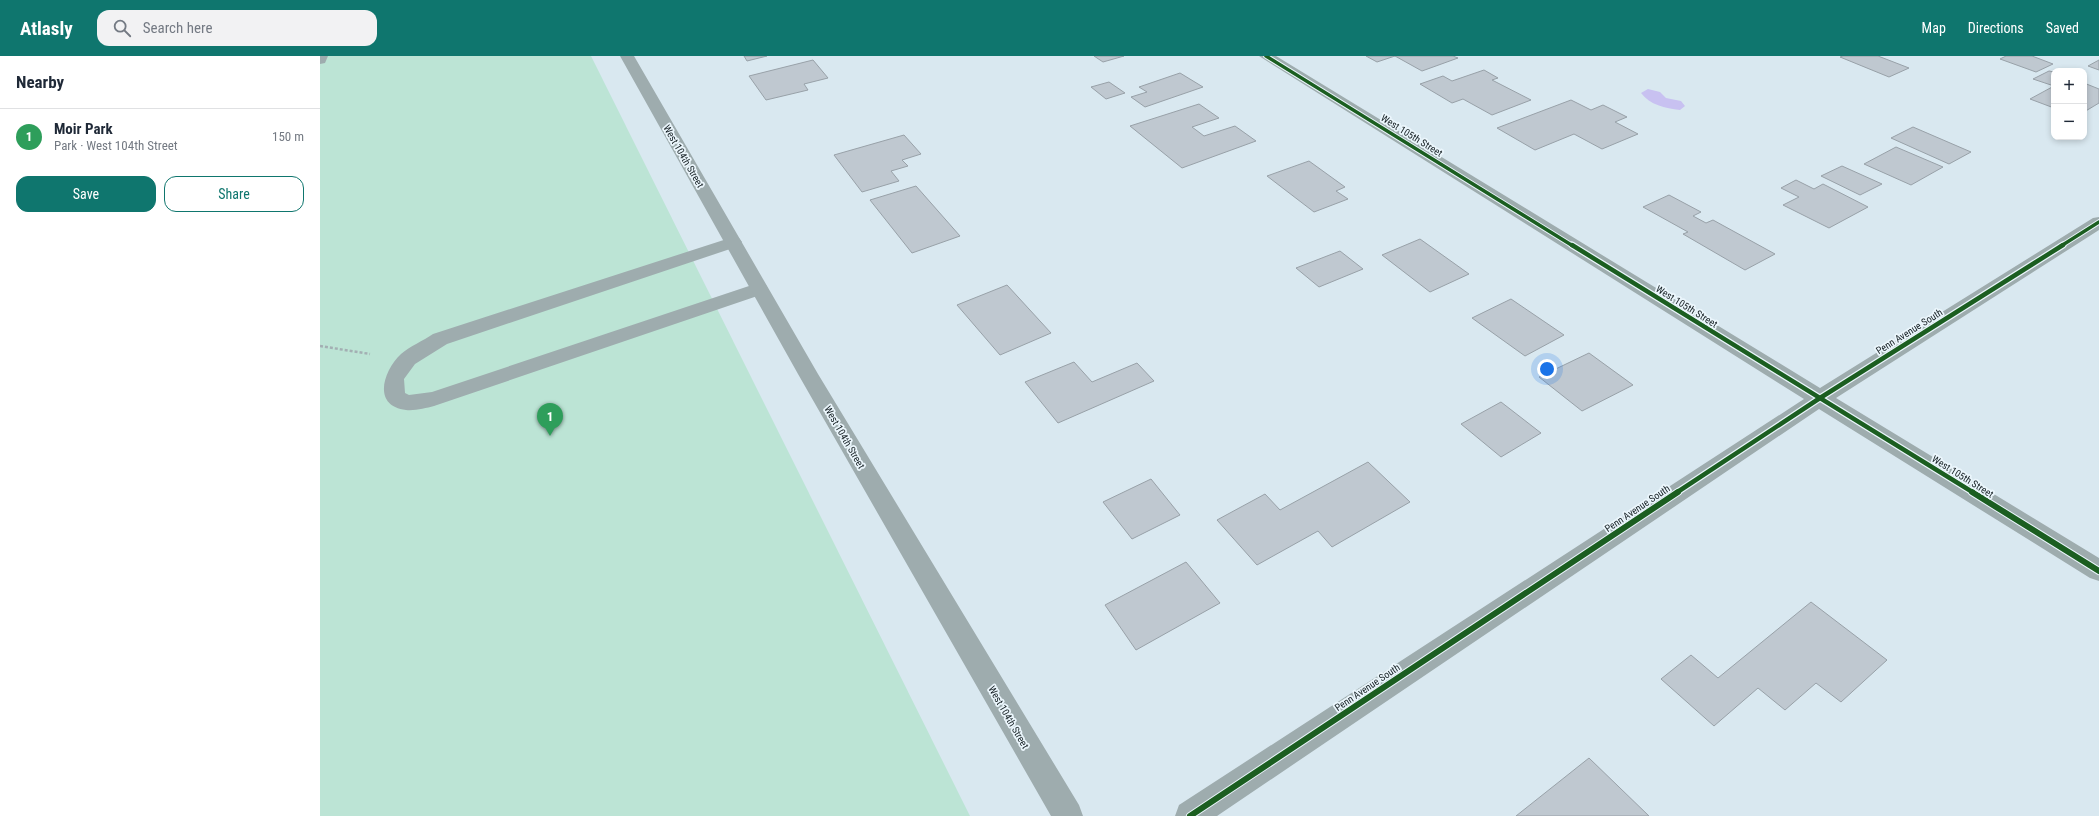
<!DOCTYPE html>
<meta charset="utf-8">
<style>
:root{--surface:#fff;--page:#f2f2f3;--text:#1f2937;--muted:#747a83;--line:#e0e1e3;--accent:#0f766e}
body{margin:0;font-family:"Roboto Condensed",sans-serif;background:var(--page);color:var(--text)}
.controls{position:absolute;right:12px;top:12px;display:grid;overflow:hidden;border-radius:8px;box-shadow:0 2px 6px #0003}
.controls button{width:36px;height:36px;display:grid;place-items:center;padding:0;border:0;border-bottom:1px solid var(--line);background:var(--surface);color:var(--text);font:20px sans-serif}
.you{position:absolute;left:1227px;top:313px;width:14px;height:14px;margin:-10px;border:3px solid #fff;border-radius:50%;background:#1a73e8;box-shadow:0 0 0 6px #1a73e833}
.badge{display:grid;place-items:center;width:26px;height:26px;border-radius:50%;background:var(--accent);color:#fff;font-size:13px;font-weight:700}
.pin{position:absolute;translate:-50% -33px;filter:drop-shadow(0 1px 2px #0008)}
.pin::after{content:'';position:absolute;top:21px;width:14px;height:12px;background:inherit;clip-path:polygon(0 0,100% 0,50% 100%)}
.list{margin:0;padding:0;list-style:none}
h2{display:flex;justify-content:space-between;align-items:center;height:52px;margin:0;padding:0 16px;font-size:17px}
h2 small{font-size:13px;font-weight:400;color:var(--muted)}
.list li{display:grid;grid-template-columns:26px 1fr auto;gap:12px;align-items:center;box-sizing:border-box;height:56px;padding:0 16px;border-top:1px solid var(--line)}
.list b{display:block;font-size:15px;white-space:nowrap}
.list p{margin:0;font-size:13px;white-space:nowrap;color:var(--muted)}
.list em{font-size:13px;font-style:normal;color:var(--muted)}
.actions{display:flex;gap:8px;padding:12px 16px}
.actions a{flex:1;padding:9px 0;border:1px solid var(--accent);border-radius:12px;text-align:center;font-size:14px;color:var(--accent)}
.actions .main{background:var(--accent);color:#fff}
.icon{flex:none;width:22px;height:22px;fill:none;stroke:currentColor;stroke-width:2;stroke-linecap:round;stroke-linejoin:round}
.map{position:relative;flex:none;width:1779px;height:760px;overflow:hidden}
header{display:flex;align-items:center;gap:24px;box-sizing:border-box;height:56px;padding:0 20px;background:var(--accent);color:#fff}
header strong{font-size:19px}
nav{display:flex;gap:22px;margin-inline-start:auto;font-size:14px}
.search{width:280px;height:36px;background:var(--page);display:flex;align-items:center;gap:10px;box-sizing:border-box;padding:0 14px;border-radius:12px;color:var(--muted);font-size:15px}
main{display:flex}
aside{flex:1;background:var(--surface)}
.map>svg:first-child{display:block}
.green{fill:#bce4d5}
.water{fill:#c8c1f1}
.building{fill:#bfc8d0;stroke:#98a1a8}
.lines{fill:none;stroke-linecap:round;stroke-linejoin:round}
.path{stroke:#a3afb3;stroke-width:2.5;stroke-dasharray:3 2;stroke-linecap:butt}
.lane{fill:#9eacae;fill-rule:evenodd}
.street{fill:#9eacae;fill-rule:evenodd}
.cycleway-far2-casing{stroke:#ebf6fc;stroke-width:5.5}
.cycleway-far1-casing{stroke:#ebf6fc;stroke-width:7}
.cycleway-casing{stroke:#ebf6fc;stroke-width:8}
.cycleway-far2{stroke:#1b5e20;stroke-width:3.5}
.cycleway-far1{stroke:#1b5e20;stroke-width:4.5}
.cycleway{stroke:#1b5e20;stroke-width:6}
.labels{text-anchor:middle;stroke-width:3.5;stroke-linejoin:round;paint-order:stroke}
.street-label{font-size:10px;fill:#141e22;stroke:#ebf6fc}
</style>
<header>
<strong>Atlasly</strong>
<div class="search"><svg class="icon" aria-label="search" viewBox="0 0 24 24"><circle cx="10" cy="10" r="6"/><path d="M15 15l6 6"/></svg>Search here</div>
<nav><a>Map</a><a>Directions</a><a>Saved</a></nav>
</header>
<main>
<aside>
<h2>Nearby<small></small></h2>
<ul class="list">
<li><span class="badge" style="background:#2e9e5b">1</span><div><b>Moir Park</b><p>Park · West 104th Street</p></div><em>150 m</em></li>
</ul>
<div class="actions"><a class="main">Save</a><a>Share</a></div>
</aside>
<div class="map">
<svg width="1779" height="760" viewBox="0 0 1779 760">
<rect width="100%" height="100%" fill="#d9e8f0"/>
<polygon class="green" points="0,0 271,0 650,760 0,760"/>
<path class="water" d="M1328,33l12,3 6,6 15,3 4,5 -5,4c-15,-2 -30,-5 -39,-17z"/>
<g class="building">
<polygon points="424,0 447,0 427,5"/>
<polygon points="774,0 804,0 783,6"/>
<polygon points="1046,0 1133,0 1138,2 1102,15 1075,0 1057,6"/>
<polygon points="1523,0 1558,0 1589,12 1569,21 1520,1"/>
<polygon points="1686,0 1712,0 1733,8 1716,16 1680,3"/>
<polygon points="493,4 508,22 484,28 488,34 446,44 429,20"/>
<polygon points="1779,4 1779,14 1768,10"/>
<polygon points="1164,14 1178,22 1172,24 1211,44 1172,59 1143,43 1132,47 1100,28 1123,20 1132,25"/>
<polygon points="1729,15 1734,16 1734,52 1710,43 1734,30 1713,23"/>
<polygon points="860,17 883,31 825,51 811,41 827,36 819,31"/>
<polygon points="789,26 805,37 786,43 771,31"/>
<polygon points="1764,27 1779,33 1779,47 1764,56"/>
<polygon points="1251,44 1271,54 1283,49 1307,61 1295,66 1318,78 1282,93 1254,78 1215,94 1177,72"/>
<polygon points="879,48 899,62 872,71 884,80 915,70 936,85 862,112 810,70"/>
<polygon points="1593,71 1651,96 1629,108 1571,82"/>
<polygon points="584,79 601,98 582,104 588,110 571,115 579,125 542,136 514,99"/>
<polygon points="1576,91 1623,111 1591,129 1544,108"/>
<polygon points="989,105 1025,131 1016,135 1028,143 994,156 947,120"/>
<polygon points="1522,110 1562,128 1540,139 1501,120"/>
<polygon points="1476,124 1494,133 1503,128 1548,151 1509,172 1463,149 1479,141 1461,132"/>
<polygon points="596,130 640,180 592,197 550,144"/>
<polygon points="1349,139 1381,156 1373,160 1386,167 1393,164 1455,198 1425,214 1363,178 1368,176 1323,151"/>
<polygon points="1100,183 1149,218 1110,236 1062,199"/>
<polygon points="1020,195 1043,213 999,231 976,212"/>
<polygon points="687,229 731,277 680,299 637,249"/>
<polygon points="1191,243 1244,279 1205,300 1152,262"/>
<polygon points="1269,297 1313,329 1262,355 1219,321"/>
<polygon points="754,306 772,326 817,307 834,325 738,367 705,326"/>
<polygon points="1181,346 1221,377 1181,401 1141,368"/>
<polygon points="1048,406 1090,446 1012,491 998,475 937,509 897,464 945,438 960,454"/>
<polygon points="831,423 860,459 812,483 783,446"/>
<polygon points="866,506 900,547 816,594 785,549"/>
<polygon points="1491,546 1567,604 1521,646 1496,627 1465,654 1438,632 1394,670 1341,623 1371,599 1398,622"/>
<polygon points="1269,702 1329,760 1196,760"/>
</g>
<g class="lines">
<polyline class="path" points="0,290 50,298"/>
<g class="lane">
<polygon points="0,0 8,0 5,7 0,8"/>
<path d="M413,181l6,1 3,4 -3,4 -292,98 -32,20 -11,15 1,14 4,2 23,-3 320,-107 7,-2 7,2 2,4 -2,4 -332,113c-8,2 -19,5 -28,4 -34,-4 -23,-39 -5,-56 9,-8 22,-13 32,-20z"/>
</g>
<g class="street">
<polygon points="300,0 314,0 498,318 759,749 763,760 731,760 478,318"/>
<polygon points="939,0 956,0 1500,332 1773,162 1779,161 1779,174 1516,342 1779,502 1779,525 1770,522 1499,353 897,760 855,760 859,749 1484,343"/>
</g>
<defs>
<g id="cycleway-far2">
<polyline points="946,0 1253,190"/>
<polyline points="1741,190 1779,166"/>
</g>
<g id="cycleway-far1">
<polyline points="1252,189 1654,437"/>
<polyline points="1356,437 1500,342 1743,189"/>
</g>
<g id="cycleway">
<polyline points="1652,436 1779,515"/>
<polyline points="870,760 1358,436"/>
</g>
</defs>
<use href="#cycleway-far2" class="cycleway-far2-casing"/>
<use href="#cycleway-far1" class="cycleway-far1-casing"/>
<use href="#cycleway" class="cycleway-casing"/>
<use href="#cycleway-far2" class="cycleway-far2"/>
<use href="#cycleway-far1" class="cycleway-far1"/>
<use href="#cycleway" class="cycleway"/>
</g>
<g class="labels">
<g class="street-label">
<text transform="translate(1092 79) rotate(32)" y="4">West 105th Street</text>
<text transform="translate(364 100) rotate(60)" y="4">West 104th Street</text>
<text transform="translate(1367 250) rotate(32)" y="4">West 105th Street</text>
<text transform="translate(1589 275) rotate(-32)" y="4">Penn Avenue South</text>
<text transform="translate(525 381) rotate(60)" y="4">West 104th Street</text>
<text transform="translate(1643 420) rotate(32)" y="4">West 105th Street</text>
<text transform="translate(1317 452) rotate(-34)" y="4">Penn Avenue South</text>
<text transform="translate(1047 631) rotate(-34)" y="4">Penn Avenue South</text>
<text transform="translate(689 661) rotate(60)" y="4">West 104th Street</text>
</g>
</g>
</svg>
<div class="controls">
<button>+</button>
<button>−</button>
</div>
<div class="you"></div>
<div class="pin badge" style="left:230px;top:380px;background:#2e9e5b">1</div>
</div>
</main>
